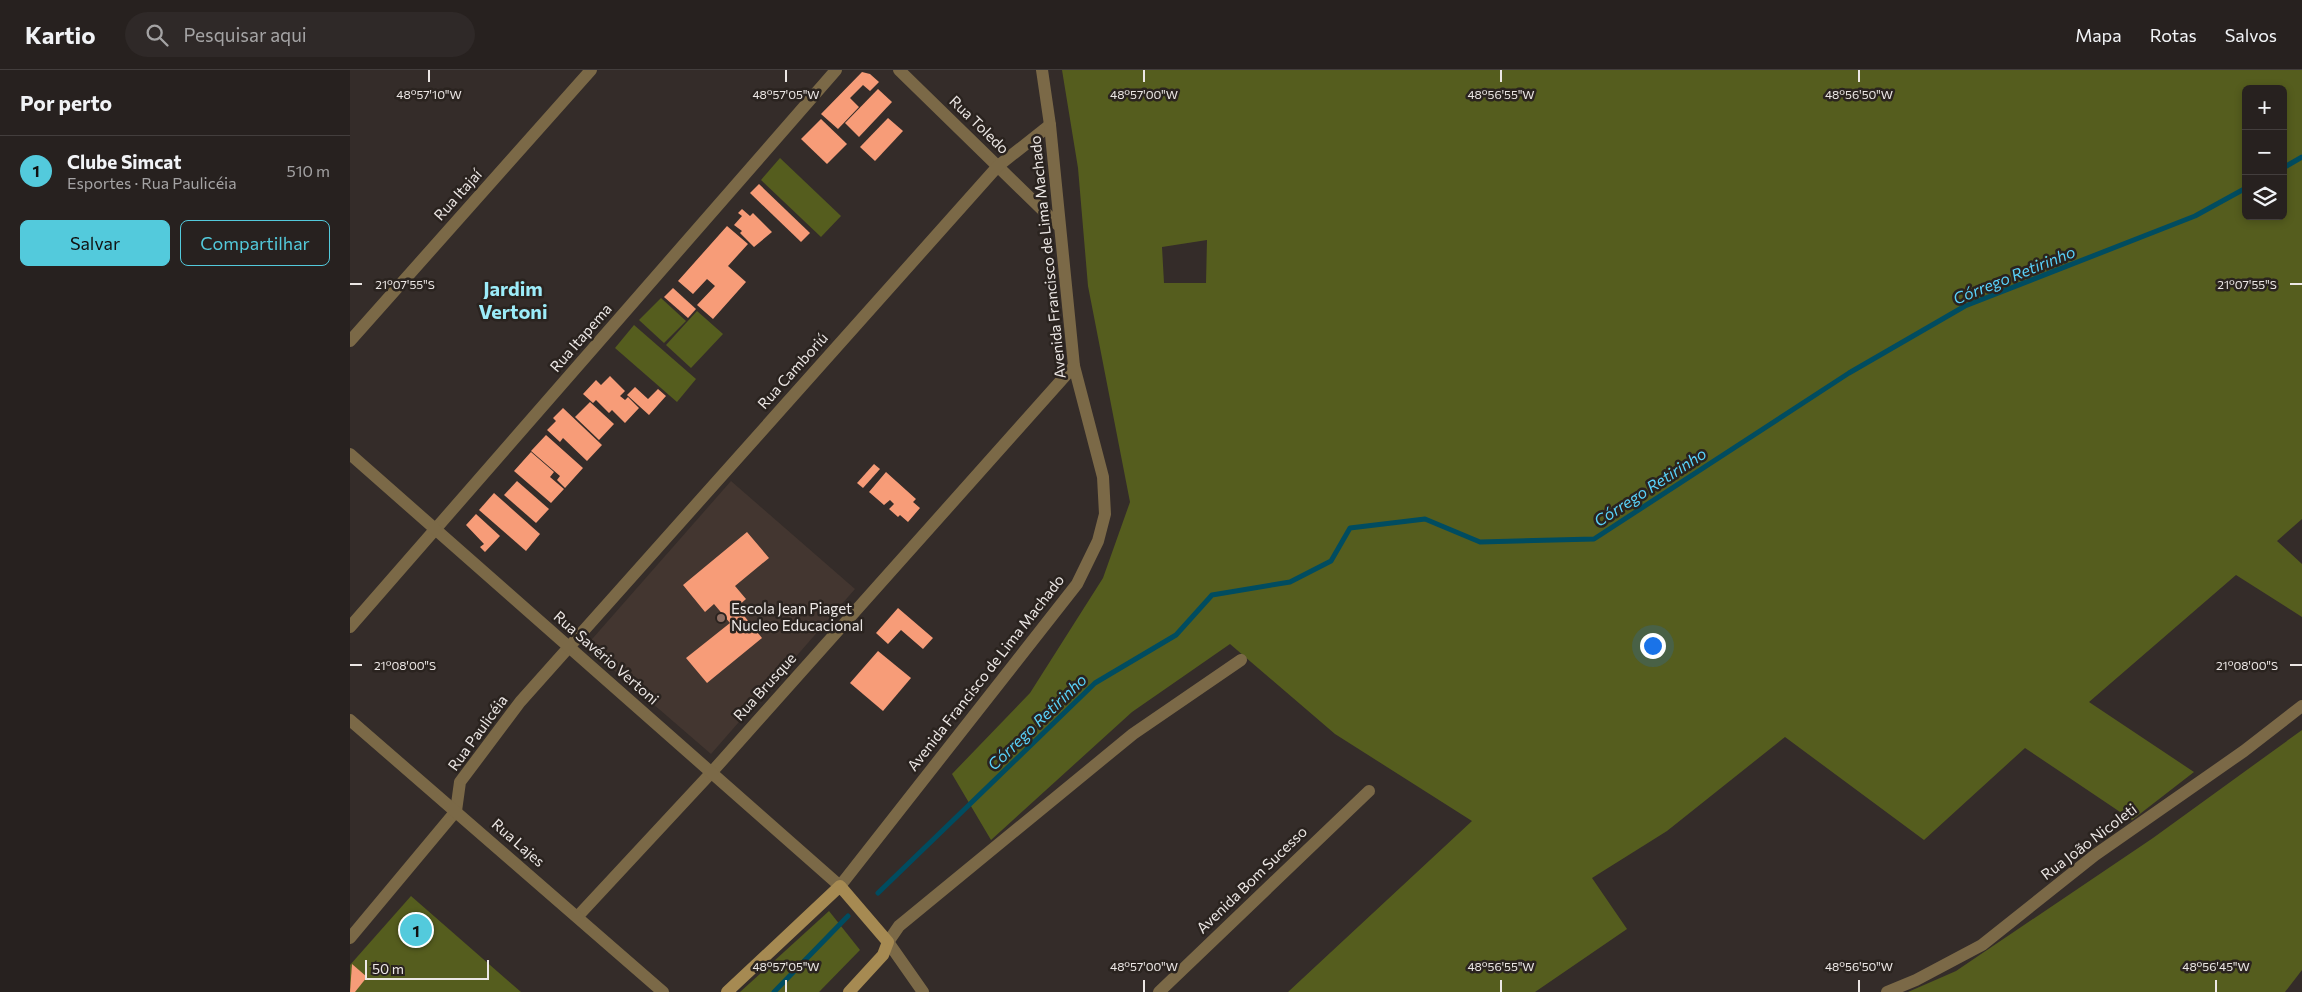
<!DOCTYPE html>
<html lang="pt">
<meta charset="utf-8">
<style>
:root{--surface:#27211f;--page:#2f2928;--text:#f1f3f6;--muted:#a4a3a4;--line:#433e3d;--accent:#53cadc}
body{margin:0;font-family:Commissioner,sans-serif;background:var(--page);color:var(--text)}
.controls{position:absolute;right:15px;top:15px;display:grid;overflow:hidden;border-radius:8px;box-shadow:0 2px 8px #0003}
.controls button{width:45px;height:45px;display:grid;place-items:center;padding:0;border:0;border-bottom:1px solid var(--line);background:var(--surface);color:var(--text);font:25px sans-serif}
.scale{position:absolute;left:15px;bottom:12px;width:124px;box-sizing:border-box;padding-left:5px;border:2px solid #ece7e5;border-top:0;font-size:14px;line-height:18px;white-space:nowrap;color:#ece7e5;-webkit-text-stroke:4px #2a231f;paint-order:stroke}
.you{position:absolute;left:1302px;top:575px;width:18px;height:18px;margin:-12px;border:4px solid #fff;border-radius:50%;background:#1a73e8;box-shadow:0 0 0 8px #1a73e833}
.badge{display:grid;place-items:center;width:32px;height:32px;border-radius:50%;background:var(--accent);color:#111;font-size:16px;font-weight:700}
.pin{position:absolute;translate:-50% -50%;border:2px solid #fff;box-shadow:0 1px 5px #0006}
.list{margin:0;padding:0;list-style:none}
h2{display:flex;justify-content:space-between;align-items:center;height:65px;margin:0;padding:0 20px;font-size:21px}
h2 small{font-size:16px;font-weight:400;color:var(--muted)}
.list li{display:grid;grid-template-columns:32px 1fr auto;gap:15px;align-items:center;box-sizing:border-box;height:70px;padding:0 20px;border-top:1px solid var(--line)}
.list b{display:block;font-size:19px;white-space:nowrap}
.list p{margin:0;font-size:16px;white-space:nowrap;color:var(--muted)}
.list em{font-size:16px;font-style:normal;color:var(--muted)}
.actions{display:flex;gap:10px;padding:15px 20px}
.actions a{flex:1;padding:11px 0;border:1px solid var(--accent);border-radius:8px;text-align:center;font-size:18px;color:var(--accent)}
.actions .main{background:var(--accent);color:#111}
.icon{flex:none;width:28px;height:28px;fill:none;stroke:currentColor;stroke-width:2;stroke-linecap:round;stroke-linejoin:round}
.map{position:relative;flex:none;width:1952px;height:922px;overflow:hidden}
header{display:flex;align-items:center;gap:30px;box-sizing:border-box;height:70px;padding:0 25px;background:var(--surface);border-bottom:1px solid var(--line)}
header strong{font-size:24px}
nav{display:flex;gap:28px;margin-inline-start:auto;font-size:18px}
.search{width:350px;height:45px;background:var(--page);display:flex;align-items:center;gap:12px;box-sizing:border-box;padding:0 18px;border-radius:28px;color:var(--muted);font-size:19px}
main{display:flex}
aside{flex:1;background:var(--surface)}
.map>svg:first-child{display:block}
.built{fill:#433630}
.green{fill:#555d1e;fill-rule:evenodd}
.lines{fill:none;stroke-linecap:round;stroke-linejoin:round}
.stream{stroke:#004c60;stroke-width:5}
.building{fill:#f79c78}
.minor{stroke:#7b6947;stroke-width:12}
.tertiary{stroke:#7b6947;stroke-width:12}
.secondary{stroke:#a68a52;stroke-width:12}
.ticks{fill:none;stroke:#ece7e5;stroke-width:2}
.education-dot{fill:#8d6e63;stroke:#2a231f;stroke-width:2}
.labels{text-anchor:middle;stroke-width:5;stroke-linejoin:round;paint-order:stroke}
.street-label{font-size:15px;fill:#ece7e5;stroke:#2a231f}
.poi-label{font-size:15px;fill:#ece7e5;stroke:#2a231f;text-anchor:start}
.water-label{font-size:16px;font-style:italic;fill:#59d1f9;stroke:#2a231f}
.district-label{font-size:20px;font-weight:bold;fill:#9cecf9;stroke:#2a231f}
.ticks-label{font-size:12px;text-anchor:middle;fill:#ece7e5;stroke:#2a231f;stroke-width:5;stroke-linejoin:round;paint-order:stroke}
</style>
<header>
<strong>Kartio</strong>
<div class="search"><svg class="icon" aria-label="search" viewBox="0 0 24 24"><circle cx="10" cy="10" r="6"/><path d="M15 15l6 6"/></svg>Pesquisar aqui</div>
<nav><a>Mapa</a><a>Rotas</a><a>Salvos</a></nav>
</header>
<main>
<aside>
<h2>Por perto<small></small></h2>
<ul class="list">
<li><span class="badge">1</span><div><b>Clube Simcat</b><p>Esportes · Rua Paulicéia</p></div><em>510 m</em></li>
</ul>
<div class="actions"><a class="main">Salvar</a><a>Compartilhar</a></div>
</aside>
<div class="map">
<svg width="1952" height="922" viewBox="0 0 1952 922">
<rect width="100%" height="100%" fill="#342c29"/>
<polygon class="built" points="381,411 505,519 361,684 236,576"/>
<g class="green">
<path d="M712,0h1240v449l-25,22 25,23v53l-66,-42 -147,127 105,70 -62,48 -107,-72 -101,92 -139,-103 -118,94 -75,47 35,51 -92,63h-247l184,-171 -137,-87 -105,-90 -98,68 -141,128 -39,-66 78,-81 73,-115 27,-76 -42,-216 -10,-118zM1896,19h37v127h-37zM857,170l-1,43h-42l-2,-36z"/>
<polygon points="430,88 491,146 471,167 411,110"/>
<polygon points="311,228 336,251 314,273 289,250"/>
<polygon points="347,241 373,264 341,298 316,275"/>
<polygon points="284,255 346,309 327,332 265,278"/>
<polygon points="1952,660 1952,900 1935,922 1558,922 1606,901 1803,768"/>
<polygon points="61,826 171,922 0,922 0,895"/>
<polygon points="479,841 510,880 469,922 390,922"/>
</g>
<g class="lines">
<g class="stream">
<polyline points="1933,98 1952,87"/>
<polyline points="528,823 745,613 826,565 862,525 940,512 981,491 1000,458 1075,449 1130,472 1244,469 1499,303 1615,236 1845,146 1896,118"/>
<polyline points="424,922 498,846"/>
</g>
</g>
<g class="building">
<polygon points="512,2 520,4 529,12 520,21 513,15 500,28 509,37 488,59 471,44"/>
<polygon points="528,19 542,32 509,67 495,53"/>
<polygon points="538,48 553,61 525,91 510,77"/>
<polygon points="471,49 497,74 477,94 451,69"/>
<polygon points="409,114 460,163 451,172 400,123"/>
<polygon points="392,139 400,146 403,143 422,162 404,177 390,163 392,161 384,155 392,146 388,143"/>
<polygon points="377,156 398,174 378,196 396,212 363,249 347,235 365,216 357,209 343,224 328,211"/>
<polygon points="323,218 346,239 338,248 314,227"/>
<polygon points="260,306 275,321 270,326 275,330 278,327 289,338 275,353 262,340 259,343 246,330 243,333 233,324 246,310 251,315"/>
<polygon points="285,317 298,329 308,319 316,326 299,345 277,325"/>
<polygon points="240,332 264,354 249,370 225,347"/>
<polygon points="213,338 252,375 237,391 213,368 210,372 197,360 206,351 203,348"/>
<polygon points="196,365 233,398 215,418 207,410 210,406 181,381"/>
<polygon points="181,382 204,402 200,407 214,419 201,433 164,401"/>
<polygon points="524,394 530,399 513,418 507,413"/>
<polygon points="536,402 566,429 563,432 570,438 558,452 550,445 548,447 539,439 544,434 540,430 534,435 519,422"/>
<polygon points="167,411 199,439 186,453 154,425"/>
<polygon points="144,423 190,464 176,481 129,440"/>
<polygon points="126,444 150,466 135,482 130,477 134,474 116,455"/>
<polygon points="397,462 419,488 385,516 396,529 387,537 412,568 357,613 336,588 380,553 364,534 355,542 333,515"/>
<polygon points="548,538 583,568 573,579 551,560 538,574 526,563"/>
<polygon points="528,581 561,608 533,641 500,613"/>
<polygon points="2,894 17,907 5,922 0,922"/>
</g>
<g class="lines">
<g class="minor">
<polyline points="549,0 708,155"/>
<polyline points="0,271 241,0"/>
<polyline points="0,557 486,0"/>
<polyline points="228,846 361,703 724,296"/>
<polyline points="0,868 106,741 110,712 170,632 648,96 700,55"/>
<polyline points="538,872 549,856 783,664 891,590"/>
<polyline points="809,922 1019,721"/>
<polyline points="1537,922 1566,910 1632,875 1745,785 1894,681 1952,636"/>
</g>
<g class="tertiary">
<polyline points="0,384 490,816 727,514 748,471 755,444 753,407 724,296 700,55 692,0"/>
<polyline points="0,650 313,922"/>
<polyline points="538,872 573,922"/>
</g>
<polyline class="secondary" points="377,922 490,816 538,872 533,885 499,922"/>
</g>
<path class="ticks" d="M79,0v12M436,0v12M794,0v12M1151,0v12M1509,0v12M0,214h12M1940,214h12M0,595h12M1940,595h12M436,910v12M794,910v12M1151,910v12M1509,910v12M1866,910v12"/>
<circle class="education-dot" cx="371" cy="548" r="5"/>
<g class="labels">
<g class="street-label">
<text transform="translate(629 55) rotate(44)" y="5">Rua Toledo</text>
<text transform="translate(108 125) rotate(-48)" y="5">Rua Itajaí</text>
<text transform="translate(698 187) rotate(-96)" y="5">Avenida Francisco de Lima Machado</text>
<text transform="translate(231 268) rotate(-49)" y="5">Rua Itapema</text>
<text transform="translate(443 301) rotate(-48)" y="5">Rua Camboriú</text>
<text transform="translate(256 588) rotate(41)" y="5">Rua Savério Vertoni</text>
<text transform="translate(636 603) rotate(-52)" y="5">Avenida Francisco de Lima Machado</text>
<text transform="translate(415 617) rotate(-48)" y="5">Rua Brusque</text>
<text transform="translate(128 663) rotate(-54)" y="5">Rua Paulicéia</text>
<text transform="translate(1739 772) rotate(-37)" y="5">Rua João Nicoleti</text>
<text transform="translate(168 773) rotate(41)" y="5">Rua Lajes</text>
<text transform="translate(902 810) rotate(-44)" y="5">Avenida Bom Sucesso</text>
</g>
<g class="poi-label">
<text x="381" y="544">Escola Jean Piaget<tspan x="381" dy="17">Nucleo Educacional</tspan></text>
</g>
<g class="water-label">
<text transform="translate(1664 205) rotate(-22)" y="6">Córrego Retirinho</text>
<text transform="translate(1300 417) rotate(-33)" y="6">Córrego Retirinho</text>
<text transform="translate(687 652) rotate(-44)" y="6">Córrego Retirinho</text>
</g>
<g class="district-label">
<text x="163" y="226">Jardim<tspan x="163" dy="23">Vertoni</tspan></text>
</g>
</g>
<g class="ticks-label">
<text x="79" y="29">48°57'10"W</text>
<text x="436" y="29">48°57'05"W</text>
<text x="794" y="29">48°57'00"W</text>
<text x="1151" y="29">48°56'55"W</text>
<text x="1509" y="29">48°56'50"W</text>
<text x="55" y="219">21°07'55"S</text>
<text x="1897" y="219">21°07'55"S</text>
<text x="55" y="600">21°08'00"S</text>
<text x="1897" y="600">21°08'00"S</text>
<text x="436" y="901">48°57'05"W</text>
<text x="794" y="901">48°57'00"W</text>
<text x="1151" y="901">48°56'55"W</text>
<text x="1509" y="901">48°56'50"W</text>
<text x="1866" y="901">48°56'45"W</text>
</g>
</svg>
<div class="controls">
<button>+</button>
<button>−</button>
<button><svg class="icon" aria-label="layers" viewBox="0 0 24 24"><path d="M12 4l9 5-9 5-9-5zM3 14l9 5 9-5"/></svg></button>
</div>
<div class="scale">50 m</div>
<div class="you"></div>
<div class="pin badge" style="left:66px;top:860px">1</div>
</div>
</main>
